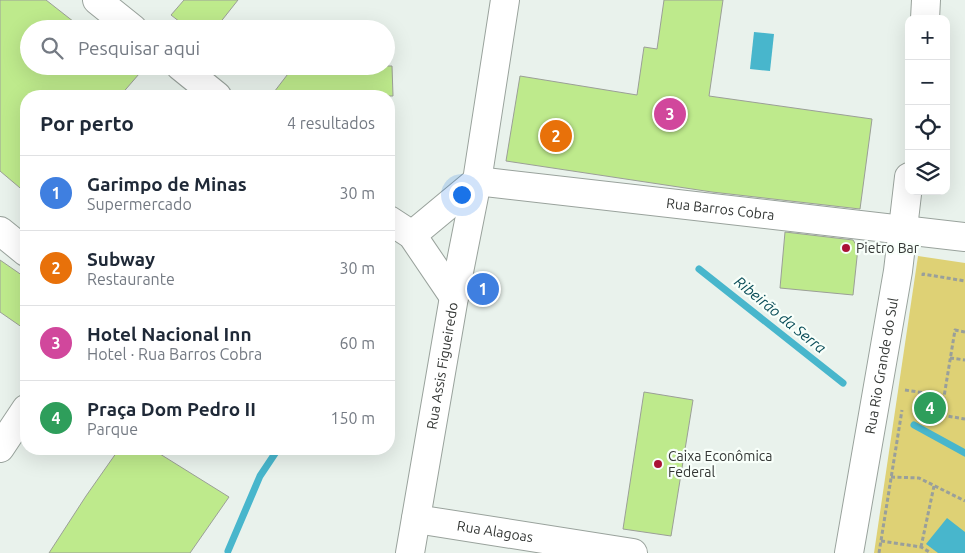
<!DOCTYPE html>
<html lang="pt">
<meta charset="utf-8">
<style>
:root{--surface:#fff;--page:#f6f6f7;--text:#1f2937;--muted:#747a83;--line:#e0e1e3;--accent:#b45309}
body{margin:0;font-family:Ubuntu,sans-serif;background:var(--page);color:var(--text)}
.controls{position:absolute;right:15px;top:15px;display:grid;overflow:hidden;border-radius:10px;box-shadow:0 5px 20px #0002}
.controls button{width:45px;height:45px;display:grid;place-items:center;padding:0;border:0;border-bottom:1px solid var(--line);background:var(--surface);color:var(--text);font:25px sans-serif}
.you{position:absolute;left:461px;top:194px;width:18px;height:18px;margin:-12px;border:4px solid #fff;border-radius:50%;background:#1a73e8;box-shadow:0 0 0 8px #1a73e833}
.badge{display:grid;place-items:center;width:32px;height:32px;border-radius:50%;background:var(--accent);color:#fff;font-size:16px;font-weight:700}
.pin{position:absolute;translate:-50% -50%;border:2px solid #fff;box-shadow:0 1px 5px #0006}
.list{margin:0;padding:0;list-style:none}
h2{display:flex;justify-content:space-between;align-items:center;height:65px;margin:0;padding:0 20px;font-size:21px}
h2 small{font-size:16px;font-weight:400;color:var(--muted)}
.list li{display:grid;grid-template-columns:32px 1fr auto;gap:15px;align-items:center;box-sizing:border-box;height:75px;padding:0 20px;border-top:1px solid var(--line)}
.list b{display:block;font-size:19px;white-space:nowrap}
.list p{margin:0;font-size:16px;white-space:nowrap;color:var(--muted)}
.list em{font-size:16px;font-style:normal;color:var(--muted)}
.icon{flex:none;width:28px;height:28px;fill:none;stroke:currentColor;stroke-width:2;stroke-linecap:round;stroke-linejoin:round}
.map{position:relative;flex:none;width:965px;height:553px;overflow:hidden}
.search{position:absolute;background:var(--surface);box-shadow:0 5px 20px #0002;left:20px;top:20px;width:375px;height:55px;display:flex;align-items:center;gap:12px;box-sizing:border-box;padding:0 18px;border-radius:28px;color:var(--muted);font-size:19px}
.panel{position:absolute;background:var(--surface);box-shadow:0 5px 20px #0002;left:20px;top:90px;width:375px;height:365px;border-radius:20px}
.map>svg:first-child{display:block}
.green{fill:#ded175}
.water{fill:#48b6cc}
.lines{fill:none;stroke-linecap:round;stroke-linejoin:round}
.stream{stroke:#48b6cc;stroke-width:7}
.building{fill:#beea8c;stroke:#9b9f97}
.minor-casing{stroke:#99a29c;stroke-width:30}
.path{stroke:#999f9b;stroke-width:3;stroke-dasharray:4 2.5;stroke-linecap:butt}
.minor{stroke:#fff;stroke-width:28}
.poi-dot{fill:#aa1435;stroke:#f8fffa;stroke-width:2}
.labels{text-anchor:middle;stroke-width:4.5;stroke-linejoin:round;paint-order:stroke}
.street-label{font-size:14px;fill:#343735;stroke:#f8fffa}
.poi-label{font-size:14px;fill:#343735;stroke:#f8fffa;text-anchor:start}
.water-label{font-size:15px;font-style:italic;fill:#084c57;stroke:#f8fffa}
</style>
<div class="map">
<svg width="965" height="553" viewBox="0 0 965 553">
<rect width="100%" height="100%" fill="#e9f2ec"/>
<polygon class="green" points="918,256 965,263 965,553 874,553"/>
<g class="water">
<polygon points="754,32 774,34 770,71 750,69"/>
<polygon points="947,518 965,532 965,553 938,553 926,544"/>
</g>
<g class="lines">
<g class="stream">
<polyline points="699,269 843,383"/>
<polyline points="914,425 965,453"/>
<polyline points="228,551 260,476 278,449"/>
</g>
</g>
<g class="building">
<polygon points="0,0 46,0 83,29 29,29 29,66 130,66 139,74 120,96 26,96 26,193 0,171"/>
<polygon points="184,0 238,0 215,29 189,29 171,15"/>
<polygon points="664,0 723,0 709,96 872,119 860,209 712,192 506,161 520,76 637,95 644,47 657,49"/>
<polygon points="294,66 392,66 393,96 271,96"/>
<polygon points="785,232 853,240 858,248 853,295 780,288"/>
<polygon points="0,260 26,278 26,330 0,312"/>
<polygon points="644,392 693,400 671,536 623,529"/>
<polygon points="119,449 152,449 229,497 190,553 49,553 86,496"/>
</g>
<g class="lines">
<defs>
<g id="minor">
<polyline points="97,0 133,29"/>
<polyline points="925,19 926,0"/>
<polyline points="180,66 217,96"/>
<path id="s1" d="M477,181l488,56"/>
<polyline points="389,220 412,235 454,297"/>
<polyline points="0,231 26,252"/>
<polyline points="412,235 477,181"/>
<polyline points="0,448 26,409"/>
<path id="s2" d="M416,519l217,34"/>
<path id="s3" d="M410,553l44,-256 23,-116 28,-181"/>
<path id="s4" d="M849,553l49,-282 11,-94"/>
</g>
</defs>
<use href="#minor" class="minor-casing"/>
<g class="path">
<polyline points="923,276 923,274 965,281"/>
<polyline points="965,332 955,330 941,415 965,419"/>
<polyline points="950,358 965,360"/>
<polyline points="905,390 944,396"/>
<polyline points="891,477 919,478 965,501"/>
<polyline points="881,541 921,547 931,553"/>
<polyline points="921,547 934,486"/>
<polyline points="879,553 902,410"/>
</g>
<use href="#minor" class="minor"/>
</g>
<g class="poi-dot">
<circle cx="846" cy="248" r="5"/>
<circle cx="658" cy="464" r="5"/>
</g>
<g class="labels">
<g class="street-label">
<text dy="5" stroke="none"><textPath href="#s1" startOffset="245">Rua Barros Cobra</textPath></text>
<text dy="5" stroke="none"><textPath href="#s3" startOffset="190">Rua Assis Figueiredo</textPath></text>
<text dy="5" stroke="none"><textPath href="#s4" startOffset="190">Rua Rio Grande do Sul</textPath></text>
<text dy="5" stroke="none"><textPath href="#s2" startOffset="80">Rua Alagoas</textPath></text>
</g>
<g class="poi-label">
<text x="856" y="253">Pietro Bar</text>
<text x="668" y="461">Caixa Econômica<tspan x="668" dy="16">Federal</tspan></text>
</g>
<g class="water-label">
<text transform="translate(780 315) rotate(39)" y="5">Ribeirão da Serra</text>
</g>
</g>
</svg>
<div class="controls">
<button>+</button>
<button>−</button>
<button><svg class="icon" aria-label="locate" viewBox="0 0 24 24"><circle cx="12" cy="12" r="6"/><path d="M12 2v4M12 18v4M2 12h4M18 12h4"/></svg></button>
<button><svg class="icon" aria-label="layers" viewBox="0 0 24 24"><path d="M12 4l9 5-9 5-9-5zM3 14l9 5 9-5"/></svg></button>
</div>
<div class="you"></div>
<div class="pin badge" style="left:483px;top:289px;background:#3f7fe0">1</div>
<div class="pin badge" style="left:556px;top:136px;background:#e8710a">2</div>
<div class="pin badge" style="left:670px;top:114px;background:#d1479c">3</div>
<div class="pin badge" style="left:930px;top:408px;background:#2e9e5b">4</div>
<div class="search"><svg class="icon" aria-label="search" viewBox="0 0 24 24"><circle cx="10" cy="10" r="6"/><path d="M15 15l6 6"/></svg>Pesquisar aqui</div>
<section class="panel">
<h2>Por perto<small>4 resultados</small></h2>
<ul class="list">
<li><span class="badge" style="background:#3f7fe0">1</span><div><b>Garimpo de Minas</b><p>Supermercado</p></div><em>30 m</em></li>
<li><span class="badge" style="background:#e8710a">2</span><div><b>Subway</b><p>Restaurante</p></div><em>30 m</em></li>
<li><span class="badge" style="background:#d1479c">3</span><div><b>Hotel Nacional Inn</b><p>Hotel · Rua Barros Cobra</p></div><em>60 m</em></li>
<li><span class="badge" style="background:#2e9e5b">4</span><div><b>Praça Dom Pedro II</b><p>Parque</p></div><em>150 m</em></li>
</ul>
</section>
</div>
